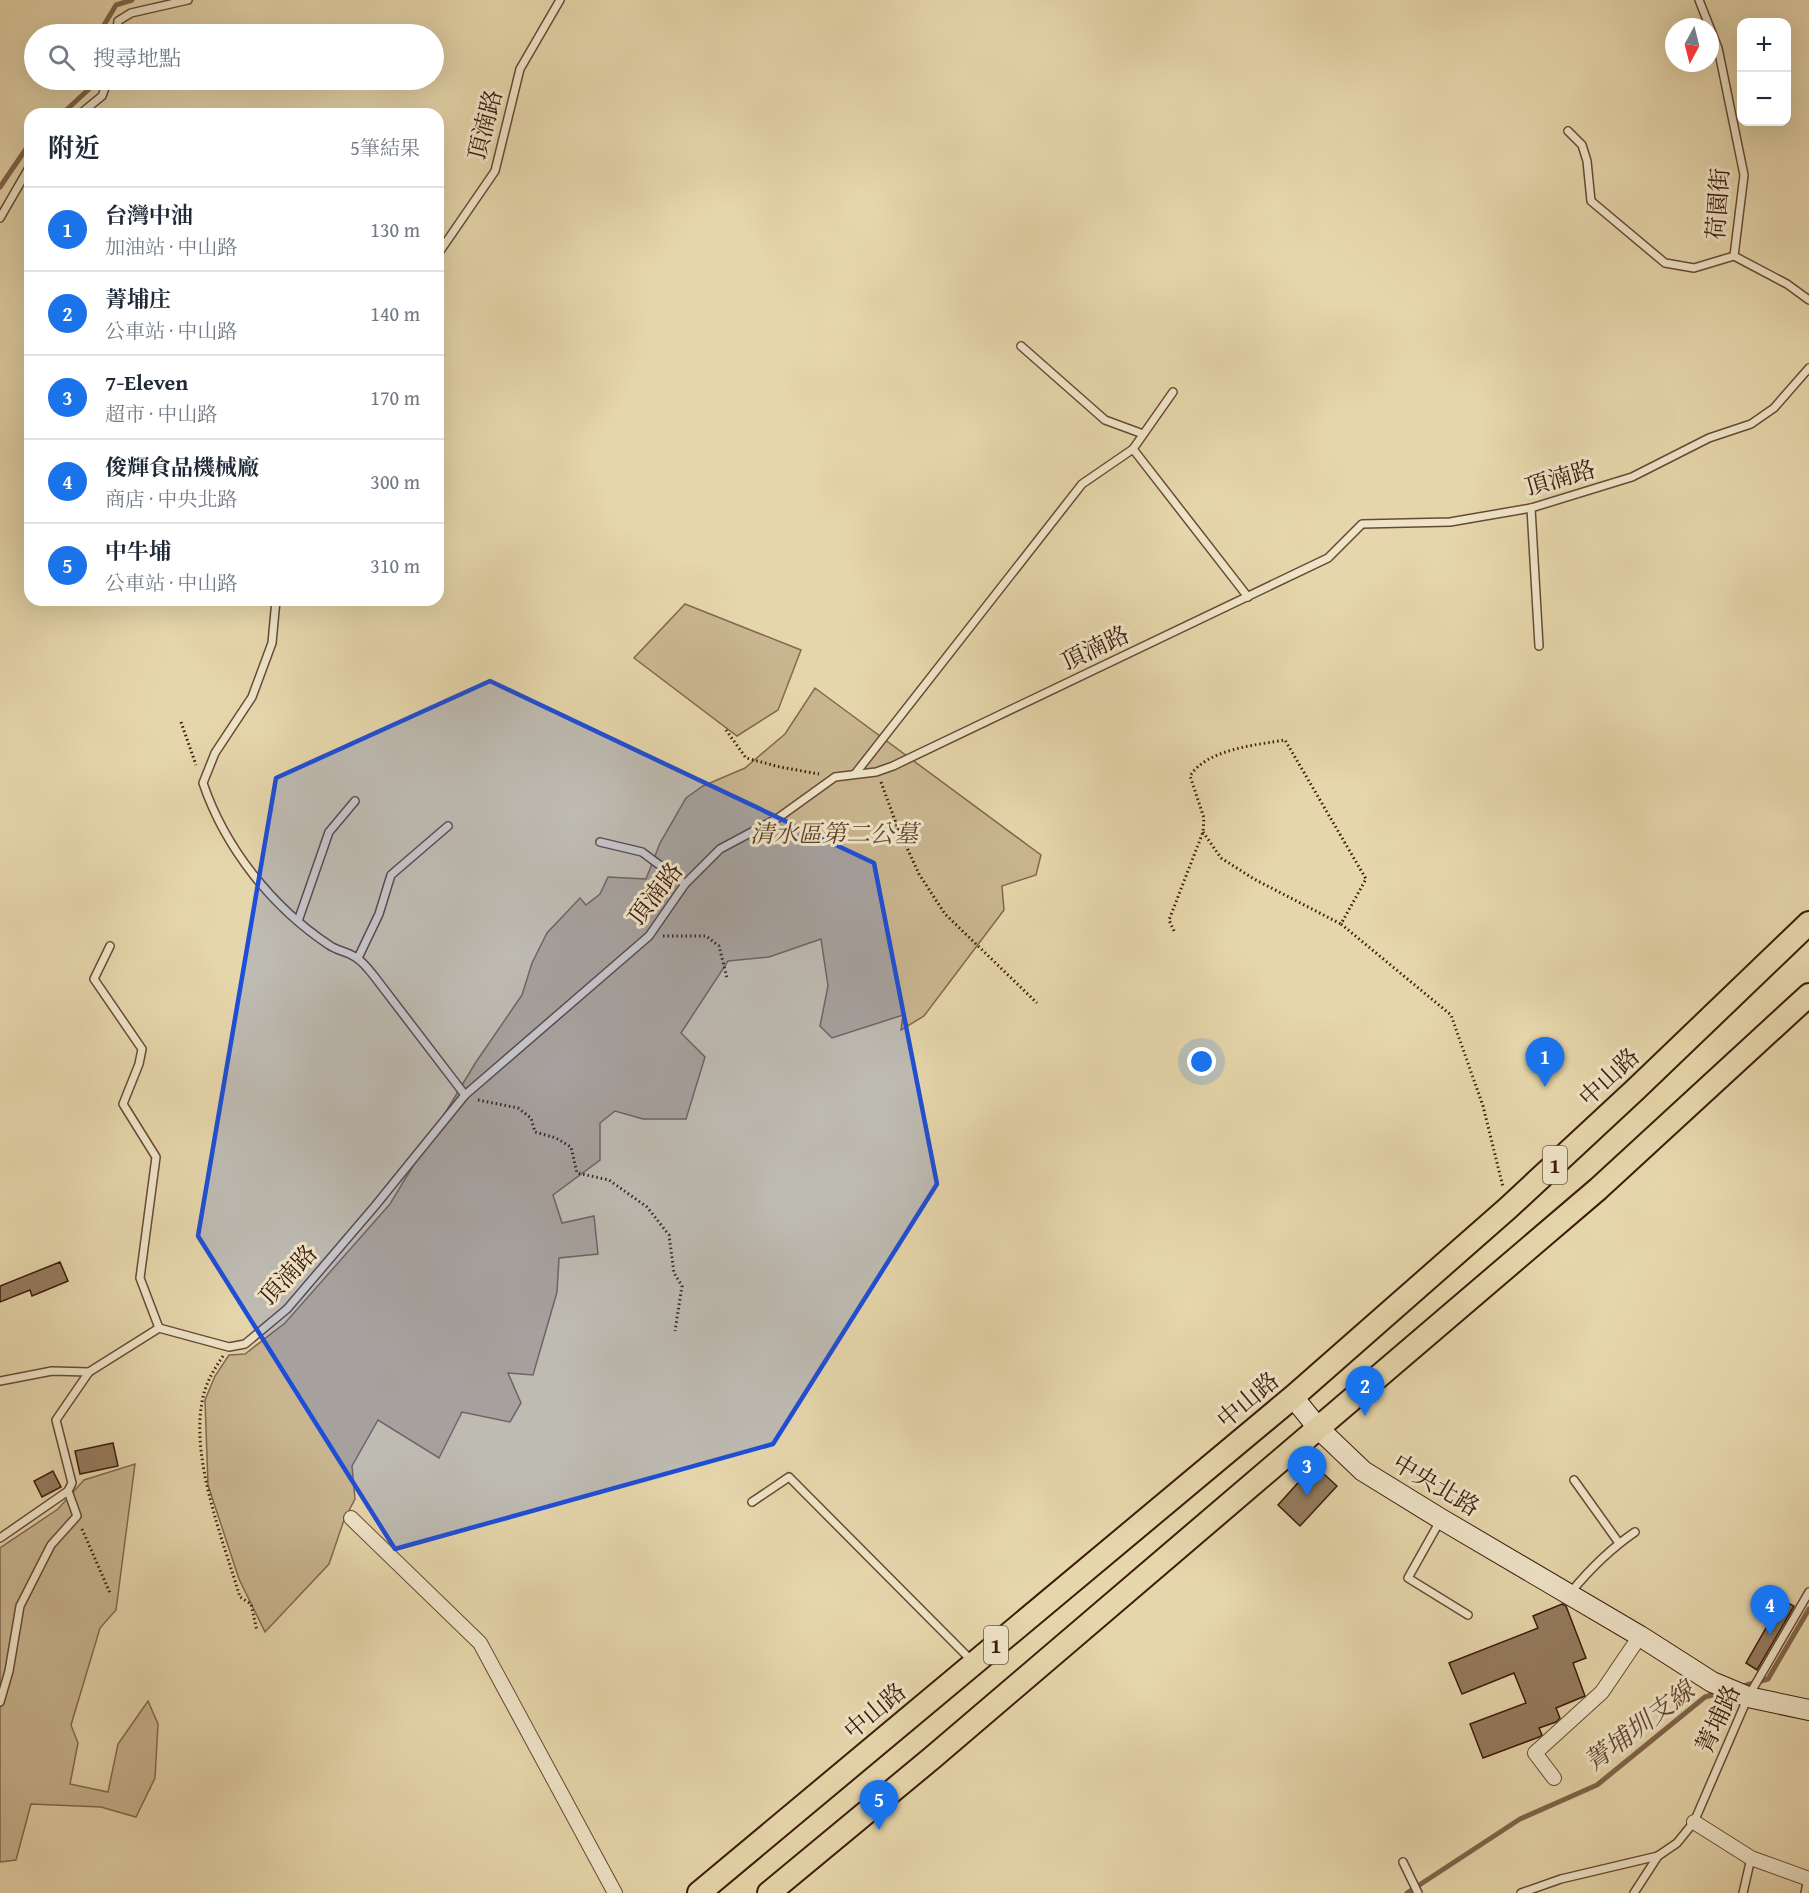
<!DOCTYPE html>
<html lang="zh-TW">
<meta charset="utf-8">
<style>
:root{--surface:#fff;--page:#f6f6f7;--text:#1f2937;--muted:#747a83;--line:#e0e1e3;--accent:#1a73e8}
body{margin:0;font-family:"Gentium Book Plus","Noto Serif TC",serif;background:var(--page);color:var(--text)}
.controls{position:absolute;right:18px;top:18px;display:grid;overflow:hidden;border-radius:12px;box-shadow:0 6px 24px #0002}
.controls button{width:54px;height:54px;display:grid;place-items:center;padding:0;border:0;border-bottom:2px solid var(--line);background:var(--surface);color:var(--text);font:30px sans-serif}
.compass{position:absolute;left:1665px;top:18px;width:54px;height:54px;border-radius:50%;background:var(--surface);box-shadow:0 6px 24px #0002;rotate:187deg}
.you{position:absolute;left:1202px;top:1062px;width:21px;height:21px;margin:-15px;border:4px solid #fff;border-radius:50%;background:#1a73e8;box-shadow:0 0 0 9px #1a73e833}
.badge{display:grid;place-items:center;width:39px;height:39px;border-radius:50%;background:var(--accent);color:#fff;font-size:20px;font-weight:700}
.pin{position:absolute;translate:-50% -50px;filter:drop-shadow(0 2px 3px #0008)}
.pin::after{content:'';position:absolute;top:32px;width:21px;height:18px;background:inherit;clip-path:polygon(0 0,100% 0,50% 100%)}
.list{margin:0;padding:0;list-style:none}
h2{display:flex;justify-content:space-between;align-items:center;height:78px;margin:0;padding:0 24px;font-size:26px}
h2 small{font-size:20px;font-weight:400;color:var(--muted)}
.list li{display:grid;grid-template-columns:39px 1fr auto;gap:18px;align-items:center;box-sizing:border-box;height:84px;padding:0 24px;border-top:2px solid var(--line)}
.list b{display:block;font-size:22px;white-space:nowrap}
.list p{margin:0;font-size:20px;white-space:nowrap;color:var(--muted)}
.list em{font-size:20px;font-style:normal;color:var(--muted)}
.icon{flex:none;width:33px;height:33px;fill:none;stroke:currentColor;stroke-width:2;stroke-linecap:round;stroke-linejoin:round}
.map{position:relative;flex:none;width:1809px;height:1893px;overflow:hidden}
.search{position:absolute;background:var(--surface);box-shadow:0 6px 24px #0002;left:24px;top:24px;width:420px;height:66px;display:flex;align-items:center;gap:15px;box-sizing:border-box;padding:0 21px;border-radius:33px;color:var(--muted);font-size:22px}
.panel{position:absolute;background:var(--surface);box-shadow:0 6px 24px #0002;left:24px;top:108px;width:420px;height:498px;border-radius:18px}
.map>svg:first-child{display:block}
.green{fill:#c9b690;stroke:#83684e;stroke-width:1.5}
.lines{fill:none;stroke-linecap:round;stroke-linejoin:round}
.stream{stroke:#80654b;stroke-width:5}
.building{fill:#957c5f;stroke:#3d1b0c;stroke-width:1.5}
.lane-casing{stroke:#674a34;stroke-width:10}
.street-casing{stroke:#674a34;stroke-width:16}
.secondary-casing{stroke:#3d1b0c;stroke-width:22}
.primary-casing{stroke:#3d1b0c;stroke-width:26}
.path{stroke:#3d1b0c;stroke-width:3;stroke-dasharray:1.5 3;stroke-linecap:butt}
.lane{stroke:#efe4c8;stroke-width:7}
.street{stroke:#efe4c8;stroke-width:14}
.secondary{stroke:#efe4c8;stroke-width:20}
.primary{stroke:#e6d6ab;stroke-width:22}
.marked{fill:#1d4ed8;fill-opacity:0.2;stroke:#1d4ed8;stroke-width:4.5;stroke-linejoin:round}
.labels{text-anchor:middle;stroke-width:6;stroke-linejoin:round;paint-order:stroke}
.shield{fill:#efe4c8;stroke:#725744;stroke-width:1.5}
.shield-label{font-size:22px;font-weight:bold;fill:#3d1b0c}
.street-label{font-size:24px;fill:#3d1b0c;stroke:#efe4c8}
.park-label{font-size:24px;font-style:italic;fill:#60422d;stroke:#efe4c8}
.water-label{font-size:26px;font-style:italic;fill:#644631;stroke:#efe4c8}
</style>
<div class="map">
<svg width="1809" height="1893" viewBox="0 0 1809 1893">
<rect width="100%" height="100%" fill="#e6d6ab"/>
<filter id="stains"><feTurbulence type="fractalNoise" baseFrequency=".00333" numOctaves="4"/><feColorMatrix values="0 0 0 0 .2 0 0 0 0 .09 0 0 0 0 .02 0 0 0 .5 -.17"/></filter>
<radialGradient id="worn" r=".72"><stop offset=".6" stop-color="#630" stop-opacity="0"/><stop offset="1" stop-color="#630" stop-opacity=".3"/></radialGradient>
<g class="green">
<polygon points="685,604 801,650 778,710 737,736 634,658"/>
<polygon points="815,688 1041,855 1036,875 1002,886 1004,910 924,1016 901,1030 903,1015 832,1038 820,1026 828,986 821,939 769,957 728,961 681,1033 705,1057 686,1119 643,1119 615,1111 600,1123 600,1160 553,1195 562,1223 594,1216 598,1254 559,1258 557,1292 533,1375 508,1373 521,1403 510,1422 462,1412 439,1458 378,1420 352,1466 355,1499 344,1520 329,1564 265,1632 239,1579 208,1485 205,1400 215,1376 229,1355 245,1354 285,1323 390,1204 476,1062 522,995 532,963 547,933 580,898 586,905 600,894 608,877 646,879 660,843 686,798 703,786 745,768 785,734"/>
<polygon points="135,1464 116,1610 100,1628 71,1725 78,1743 70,1784 108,1792 118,1744 148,1701 158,1724 155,1778 136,1817 101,1807 31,1804 16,1860 0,1862 0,1548 58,1509 84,1480"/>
</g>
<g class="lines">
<g class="stream">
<polyline points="103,34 104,25 116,5 132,0"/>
<polyline points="62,114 89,89 92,80"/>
<polyline points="0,187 30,143"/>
<polyline points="1740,1687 1768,1679 1809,1609"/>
<polyline points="1407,1893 1520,1819 1597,1785 1705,1697 1722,1692"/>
</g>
</g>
<g class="building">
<polygon points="60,1262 68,1281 32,1296 30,1290 0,1302 0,1286"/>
<polygon points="113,1443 118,1466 80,1474 75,1451"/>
<polygon points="1314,1465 1337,1486 1300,1526 1278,1505"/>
<polygon points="53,1471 61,1487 42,1497 34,1481"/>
<polygon points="1782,1600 1794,1606 1757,1670 1746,1663"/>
<polygon points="1562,1604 1566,1606 1586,1658 1573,1663 1585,1696 1556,1708 1560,1718 1556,1722 1539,1728 1542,1735 1539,1737 1483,1758 1470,1724 1526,1703 1514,1673 1462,1694 1449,1663 1538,1628 1533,1616"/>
</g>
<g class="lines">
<defs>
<g id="lane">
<polyline points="1699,0 1718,48 1744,175 1734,256 1787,284 1809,300"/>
<polyline points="116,34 118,21 131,13 188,0"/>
<polyline points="80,114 102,96 108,80"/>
<polyline points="1568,131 1582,145 1587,161 1591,201 1665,263 1694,268 1734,256"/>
<polyline points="0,218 30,166"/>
<polyline points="438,254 495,171 520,69 560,0"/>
<polyline points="1021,346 1105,420 1143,434"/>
<polyline points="1133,449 1248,597"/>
<polyline points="1531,508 1539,646"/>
<path d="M276,600l-4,43 -20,54 -37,56 -12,30c22,65 69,124 126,162 8,6 21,7 29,14 6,4 11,11 16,17l91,119"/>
<polyline points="855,774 1082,484 1133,449 1173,392"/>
<polyline points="600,842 642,852 685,884"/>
<polyline points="298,921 329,832 355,801"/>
<polyline points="110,946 94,979 142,1049 139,1064 123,1104 156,1157 140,1278 159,1328"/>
<polyline points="358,958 379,914 391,875 448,826"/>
<polyline points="0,1381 52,1371 89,1372"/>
<polyline points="1574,1480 1619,1543"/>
<polyline points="752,1502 789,1477 971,1660"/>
<polyline points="1440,1521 1408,1578 1468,1615"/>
<polyline points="0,1538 68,1491 72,1483 56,1420 89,1372 159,1328 229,1347 245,1344 287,1309 375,1206 465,1095 649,936 685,884 720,849 778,818 835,777 876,772 893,766 1328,558 1362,524 1450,522 1531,508 1632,477 1709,438 1751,424 1774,408 1809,368"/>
<path d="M1571,1592c19,-23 39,-43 64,-60"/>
<polyline points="0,1702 9,1671 20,1606 51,1545 77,1516 68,1491"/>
<polyline points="1403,1862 1418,1893"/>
<polyline points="1521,1893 1561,1879 1658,1856 1677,1843 1694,1822 1748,1697 1809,1592"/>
<polyline points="1634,1893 1658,1856"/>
<polyline points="1743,1893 1751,1858"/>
<polyline points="1805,1893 1808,1878"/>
</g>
<g id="street">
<polyline points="351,1518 480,1643 615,1893"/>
<polyline points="1554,1778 1535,1753 1602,1692 1640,1636"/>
<polyline points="1694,1822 1751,1858 1809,1879"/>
</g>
<polyline id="secondary" points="1293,1397 1319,1429 1363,1471 1441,1519 1640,1636 1712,1682 1748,1697 1809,1710"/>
<g id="primary">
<polyline points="699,1893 1293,1397 1508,1208 1636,1089 1809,923"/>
<polyline points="769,1893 932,1758 1598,1189 1809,995"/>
</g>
</defs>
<use href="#lane" class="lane-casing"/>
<use href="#street" class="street-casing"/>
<use href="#secondary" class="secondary-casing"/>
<use href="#primary" class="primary-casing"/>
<g class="path">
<polyline points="181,722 196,765"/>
<polyline points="726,730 746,758 780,767 819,774"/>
<polyline points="881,782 897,826 919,874 945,914 1037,1003"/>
<polyline points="1203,832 1221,858 1254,879 1341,924"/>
<path d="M1174,931l-5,-11 34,-88 1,-14 -14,-42c17,-27 66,-31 95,-36l81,139 -25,45 110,91 32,91 20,81"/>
<polyline points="663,936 706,936 719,946 727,978"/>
<polyline points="478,1100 518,1108 531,1118 535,1132 556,1138 571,1147 577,1173 609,1180 647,1207 669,1235 674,1273 682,1286 675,1331"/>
<path d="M223,1356c-10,15 -18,28 -21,46 -11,59 21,138 38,195l11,7 6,27"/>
<polyline points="82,1529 110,1593"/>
</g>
<use href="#lane" class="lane"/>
<use href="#street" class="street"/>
<use href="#secondary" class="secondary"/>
<use href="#primary" class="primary"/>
</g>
<path class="marked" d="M490,681l384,182 63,321 -164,260 -378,105 -197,-313 78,-458z"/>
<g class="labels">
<g class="shield">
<rect x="1543" y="1146" width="24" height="38" rx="4.5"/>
<rect x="984" y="1626" width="24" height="38" rx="4.5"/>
</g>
<g class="shield-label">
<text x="1555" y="1173">1</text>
<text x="996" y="1653">1</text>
</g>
<g class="street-label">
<text transform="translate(485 125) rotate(-75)" y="8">頂湳路</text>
<text transform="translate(1718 204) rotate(-86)" y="8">荷園街</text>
<text transform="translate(1560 478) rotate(-16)" y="8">頂湳路</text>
<text transform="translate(1095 648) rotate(-25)" y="8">頂湳路</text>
<text transform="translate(655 894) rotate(-52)" y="8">頂湳路</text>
<text transform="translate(1609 1077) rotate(-43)" y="8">中山路</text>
<text transform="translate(288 1275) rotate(-47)" y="8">頂湳路</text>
<text transform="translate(1248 1400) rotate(-40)" y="8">中山路</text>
<text transform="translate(1436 1485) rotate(31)" y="8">中央北路</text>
<text transform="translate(875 1711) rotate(-40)" y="8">中山路</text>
<text transform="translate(1718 1719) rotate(-65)" y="8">菁埔路</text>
</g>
<g class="park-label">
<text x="834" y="842">清水區第二公墓</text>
</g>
<g class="water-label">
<text transform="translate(1639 1726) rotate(-37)" y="9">菁埔圳支線</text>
</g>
</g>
<rect width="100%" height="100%" filter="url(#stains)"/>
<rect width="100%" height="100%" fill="url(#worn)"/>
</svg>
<div class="controls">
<button>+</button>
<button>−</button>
</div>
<svg class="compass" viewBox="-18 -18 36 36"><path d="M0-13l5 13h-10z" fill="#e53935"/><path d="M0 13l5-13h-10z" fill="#747a83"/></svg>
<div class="you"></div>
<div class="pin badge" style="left:1545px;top:1087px">1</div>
<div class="pin badge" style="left:1365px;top:1416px">2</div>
<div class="pin badge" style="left:1307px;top:1496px">3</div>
<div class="pin badge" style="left:1770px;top:1635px">4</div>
<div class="pin badge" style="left:879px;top:1830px">5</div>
<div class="search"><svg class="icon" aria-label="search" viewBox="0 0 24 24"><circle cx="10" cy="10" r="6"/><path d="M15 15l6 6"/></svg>搜尋地點</div>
<section class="panel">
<h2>附近<small>5筆結果</small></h2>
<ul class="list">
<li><span class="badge">1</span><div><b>台灣中油</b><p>加油站 · 中山路</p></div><em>130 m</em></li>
<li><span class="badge">2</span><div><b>菁埔庄</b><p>公車站 · 中山路</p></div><em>140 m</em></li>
<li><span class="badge">3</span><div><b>7-Eleven</b><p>超市 · 中山路</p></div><em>170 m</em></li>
<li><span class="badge">4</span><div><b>俊輝食品機械廠</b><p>商店 · 中央北路</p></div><em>300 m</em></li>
<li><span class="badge">5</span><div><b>中牛埔</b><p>公車站 · 中山路</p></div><em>310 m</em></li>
</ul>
</section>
</div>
